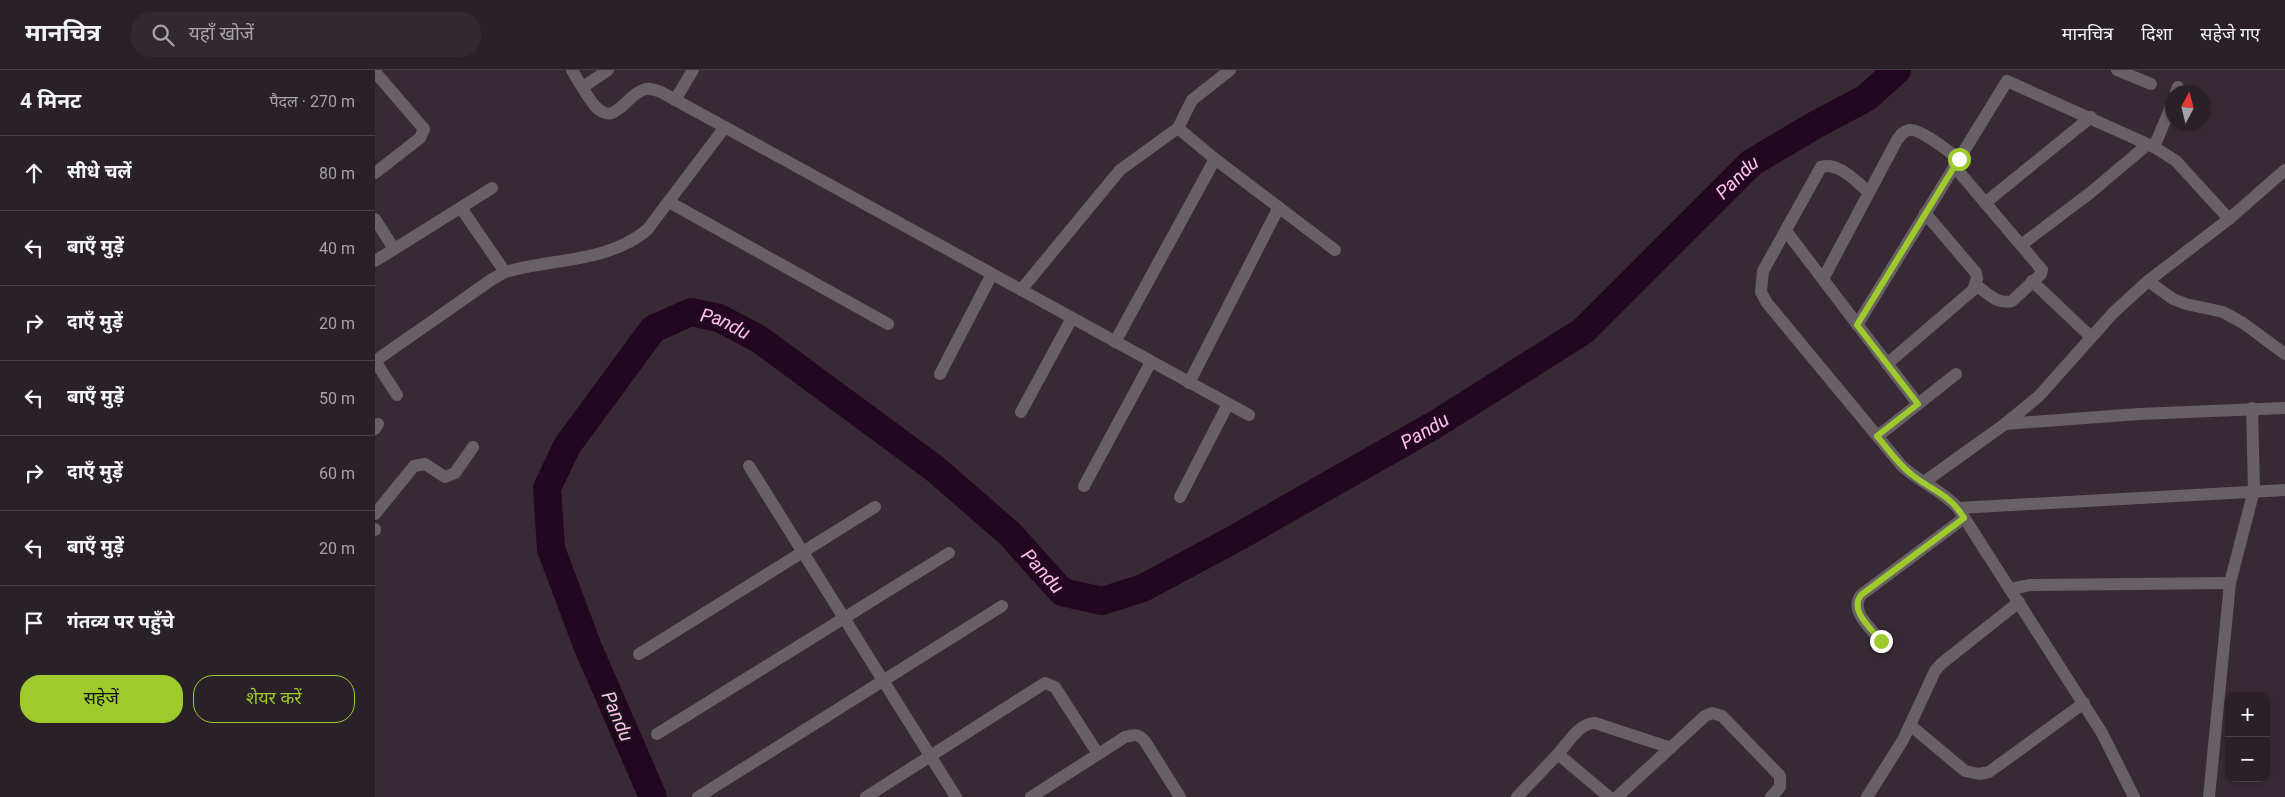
<!DOCTYPE html>
<html lang="hi">
<meta charset="utf-8">
<style>
:root{--surface:#2a2027;--page:#32282f;--text:#f1f3f6;--muted:#a5a3a7;--line:#463e44;--accent:#9eca2e}
body{margin:0;font-family:Roboto,"Noto Sans Devanagari",sans-serif;background:var(--page);color:var(--text)}
.controls{position:absolute;right:15px;bottom:15px;display:grid;overflow:hidden;border-radius:10px;box-shadow:0 1px 4px #0004}
.controls button{width:45px;height:45px;display:grid;place-items:center;padding:0;border:0;border-bottom:1px solid var(--line);background:var(--surface);color:var(--text);font:25px sans-serif}
.compass{position:absolute;left:1790px;top:15px;width:45px;height:45px;border-radius:50%;background:var(--surface);box-shadow:0 1px 4px #0004;rotate:7deg}
.stop{position:absolute;width:15px;height:15px;margin:-11px;border:4px solid #9eca2e;border-radius:50%;background:#fff}
.stop.end{background:#9eca2e;border-color:#fff;box-shadow:0 1px 5px #0008}
.list{margin:0;padding:0;list-style:none}
h2{display:flex;justify-content:space-between;align-items:center;height:65px;margin:0;padding:0 20px;font-size:21px}
h2 small{font-size:16px;font-weight:400;color:var(--muted)}
.list li{display:grid;grid-template-columns:32px 1fr auto;gap:15px;align-items:center;box-sizing:border-box;height:75px;padding:0 20px;border-top:1px solid var(--line)}
.list b{display:block;font-size:19px;white-space:nowrap}
.list em{font-size:16px;font-style:normal;color:var(--muted)}
.actions{display:flex;gap:10px;padding:15px 20px}
.actions a{flex:1;padding:11px 0;border:1px solid var(--accent);border-radius:20px;text-align:center;font-size:18px;color:var(--accent)}
.actions .main{background:var(--accent);color:#111}
.icon{flex:none;width:28px;height:28px;fill:none;stroke:currentColor;stroke-width:2;stroke-linecap:round;stroke-linejoin:round}
.map{position:relative;flex:none;width:1910px;height:727px;overflow:hidden}
header{display:flex;align-items:center;gap:30px;box-sizing:border-box;height:70px;padding:0 25px;background:var(--surface);border-bottom:1px solid var(--line)}
header strong{font-size:24px}
nav{display:flex;gap:28px;margin-inline-start:auto;font-size:18px}
.search{width:350px;height:45px;background:var(--page);display:flex;align-items:center;gap:12px;box-sizing:border-box;padding:0 18px;border-radius:20px;color:var(--muted);font-size:19px}
main{display:flex}
aside{flex:1;background:var(--surface)}
.map>svg:first-child{display:block}
.lines{fill:none;stroke-linecap:round;stroke-linejoin:round}
.river{stroke:#23061f;stroke-width:28}
.street{stroke:#676065;stroke-width:12}
.route{stroke:#9eca2e;stroke-width:6}
.labels{text-anchor:middle;stroke-width:5;stroke-linejoin:round;paint-order:stroke}
.water-label{font-size:19px;font-style:italic;fill:#fdc0ef;stroke:#1b151a}
</style>
<header>
<strong>मानचित्र</strong>
<div class="search"><svg class="icon" aria-label="search" viewBox="0 0 24 24"><circle cx="10" cy="10" r="6"/><path d="M15 15l6 6"/></svg>यहाँ खोजें</div>
<nav><a>मानचित्र</a><a>दिशा</a><a>सहेजे गए</a></nav>
</header>
<main>
<aside>
<h2>4 मिनट<small>पैदल · 270 m</small></h2>
<ul class="list">
<li><svg class="icon" aria-label="ahead" viewBox="0 0 24 24"><path d="M12 20V5M6 11l6-6 6 6"/></svg><div><b>सीधे चलें</b></div><em>80 m</em></li>
<li><svg class="icon" aria-label="left" viewBox="0 0 24 24"><path d="M17 20v-9H6M10 6l-5 5 5 5"/></svg><div><b>बाएँ मुड़ें</b></div><em>40 m</em></li>
<li><svg class="icon" aria-label="right" viewBox="0 0 24 24"><path d="M7 20v-9h11M14 6l5 5-5 5"/></svg><div><b>दाएँ मुड़ें</b></div><em>20 m</em></li>
<li><svg class="icon" aria-label="left" viewBox="0 0 24 24"><path d="M17 20v-9H6M10 6l-5 5 5 5"/></svg><div><b>बाएँ मुड़ें</b></div><em>50 m</em></li>
<li><svg class="icon" aria-label="right" viewBox="0 0 24 24"><path d="M7 20v-9h11M14 6l5 5-5 5"/></svg><div><b>दाएँ मुड़ें</b></div><em>60 m</em></li>
<li><svg class="icon" aria-label="left" viewBox="0 0 24 24"><path d="M17 20v-9H6M10 6l-5 5 5 5"/></svg><div><b>बाएँ मुड़ें</b></div><em>20 m</em></li>
<li><svg class="icon" aria-label="arrive" viewBox="0 0 24 24"><path d="M6 21V4h12l-3 4 3 4H6"/></svg><div><b>गंतव्य पर पहुँचे</b></div></li>
</ul>
<div class="actions"><a class="main">सहेजें</a><a>शेयर करें</a></div>
</aside>
<div class="map">
<svg width="1910" height="727" viewBox="0 0 1910 727">
<rect width="100%" height="100%" fill="#382a34"/>
<g class="lines">
<path class="river" id="s1" d="M278,727l-66,-152 -36,-96 -4,-61 20,-42 86,-117 38,-17 28,6 40,21 175,129 76,66 52,58 40,9 41,-13 95,-51 198,-113 147,-93 168,-168 64,-38 51,-27 31,-28"/>
<g class="street">
<path d="M197,0c7,12 14,25 23,36 20,22 31,-11 48,-16 6,-3 12,0 18,2l588,323"/>
<polyline points="1742,0 1776,14"/>
<polyline points="0,2 49,59 45,68 0,103"/>
<polyline points="208,17 233,0"/>
<polyline points="1801,22 1803,17"/>
<polyline points="300,30 318,0"/>
<polyline points="803,58 817,30 855,0"/>
<polyline points="1779,77 1798,32"/>
<path d="M1579,96l88,104 -1,4 -29,27c-15,4 -25,-8 -36,-16"/>
<path d="M1494,122c-13,-10 -31,-31 -48,-25l-58,104 -2,21 6,11 135,163c17,16 40,24 56,42l144,225 32,64"/>
<polyline points="294,132 513,254"/>
<polyline points="1610,133 1716,47"/>
<polyline points="86,138 130,202"/>
<polyline points="0,149 19,179"/>
<polyline points="1411,161 1543,334"/>
<polyline points="1646,175 1715,123 1772,75"/>
<polyline points="0,191 117,118"/>
<path d="M1448,209l74,-139c3,-4 6,-9 12,-10 11,-2 40,22 50,29"/>
<polyline points="1657,211 1716,267"/>
<polyline points="1773,211 1798,229 1811,234 1848,242 1868,253 1910,284"/>
<polyline points="646,220 745,100 803,58 840,89"/>
<polyline points="1482,255 1632,11 1779,77 1801,91 1854,149"/>
<polyline points="740,272 840,89 960,180"/>
<path d="M0,291l116,-81 14,-8c47,-14 102,-9 142,-42l78,-103"/>
<polyline points="0,291 22,325"/>
<polyline points="1512,294 1598,220 1602,209 1601,203 1550,143"/>
<polyline points="565,304 617,204"/>
<polyline points="814,313 904,137"/>
<polyline points="646,342 697,248"/>
<polyline points="1630,354 1764,344 1910,338"/>
<polyline points="0,359 3,354"/>
<polyline points="1503,366 1581,304"/>
<polyline points="374,396 581,727"/>
<polyline points="1549,412 1630,354 1664,326 1738,243 1773,211 1854,149 1910,100"/>
<polyline points="709,416 776,292"/>
<polyline points="805,427 853,334"/>
<polyline points="1583,438 1910,420"/>
<polyline points="0,444 39,396 50,394 70,407 80,403 98,377"/>
<polyline points="0,459 0,460"/>
<polyline points="1635,519 1655,515 1855,513"/>
<path d="M1506,571c-10,-13 -32,-30 -20,-46l103,-77"/>
<polyline points="264,584 500,437"/>
<polyline points="1535,655 1590,701 1604,704 1614,702 1709,633"/>
<polyline points="282,664 574,483"/>
<path d="M1183,684c10,-11 21,-31 37,-31l76,25"/>
<polyline points="323,727 627,536"/>
<polyline points="491,727 670,613 680,617 723,684"/>
<path d="M656,727l94,-60c10,-3 15,-3 21,6l34,54"/>
<polyline points="1142,727 1183,684 1234,727"/>
<polyline points="1242,727 1330,646 1337,643 1347,646 1405,706 1405,717 1396,727"/>
<polyline points="1492,727 1528,670 1560,601 1566,594 1644,532"/>
<polyline points="1834,727 1855,513 1879,420 1877,338"/>
</g>
</g>
<g class="lines">
<path class="route" d="M1506,571c-10,-13 -32,-30 -20,-46l103,-77c-15,-25 -32,-27 -53,-44 -13,-10 -23,-25 -34,-38l41,-32 -61,-79 102,-166"/>
</g>
<g class="labels">
<g class="water-label">
<text dy="7" stroke="none"><textPath href="#s1" startOffset="1844">Pandu</textPath></text>
<text dy="7" stroke="none"><textPath href="#s1" startOffset="599">Pandu</textPath></text>
<text dy="7" stroke="none"><textPath href="#s1" startOffset="1439">Pandu</textPath></text>
<text dy="7" stroke="none"><textPath href="#s1" startOffset="1004">Pandu</textPath></text>
<text transform="translate(243 646) rotate(67)" y="7">Pandu</text>
</g>
</g>
</svg>
<div class="controls">
<button>+</button>
<button>−</button>
</div>
<svg class="compass" viewBox="-18 -18 36 36"><path d="M0-13l5 13h-10z" fill="#e53935"/><path d="M0 13l5-13h-10z" fill="#a5a3a7"/></svg>
<div class="stop" style="left:1584px;top:89px"></div>
<div class="stop end" style="left:1506px;top:571px"></div>
</div>
</main>
